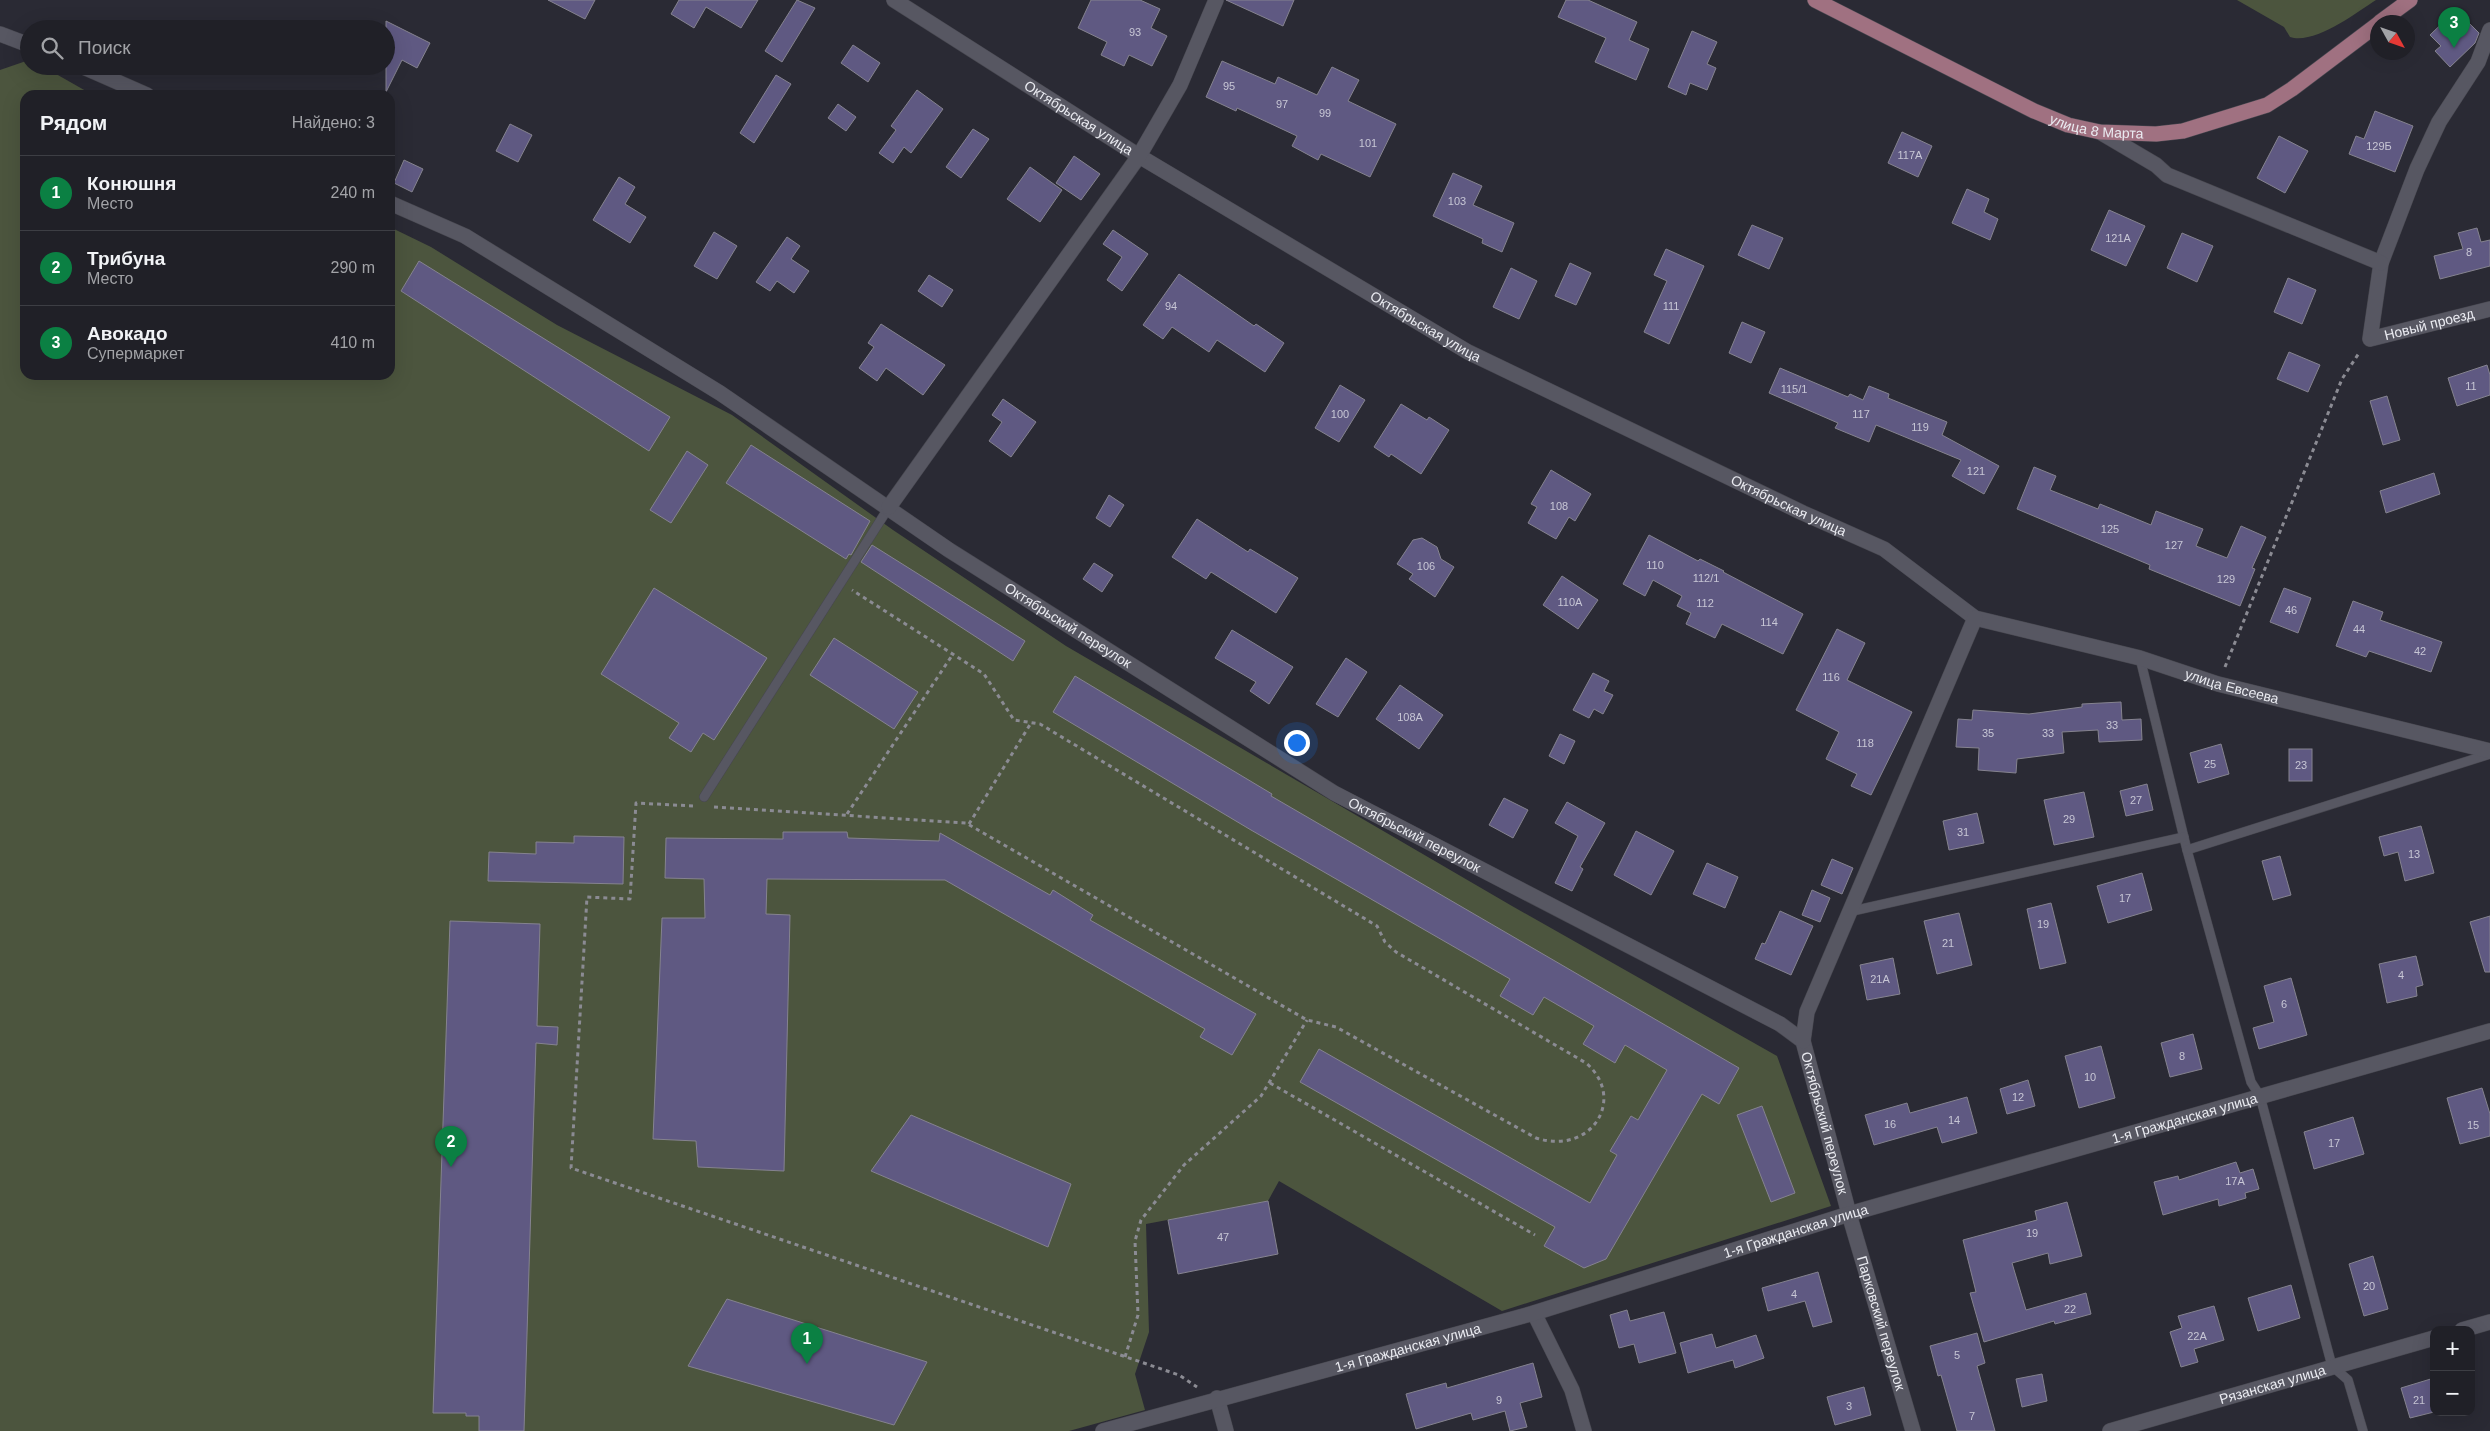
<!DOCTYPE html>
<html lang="ru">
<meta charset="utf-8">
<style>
:root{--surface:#202027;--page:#2d2d33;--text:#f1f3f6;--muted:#a2a3a7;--line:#3d3e44;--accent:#0b8043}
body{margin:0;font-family:Arial,sans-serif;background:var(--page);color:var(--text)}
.controls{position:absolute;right:15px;bottom:15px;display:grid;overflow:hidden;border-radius:10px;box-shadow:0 5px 20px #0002}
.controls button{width:45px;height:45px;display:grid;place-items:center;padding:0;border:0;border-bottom:1px solid var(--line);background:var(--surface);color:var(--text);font:25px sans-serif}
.compass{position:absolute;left:2370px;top:15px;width:45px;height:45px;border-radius:50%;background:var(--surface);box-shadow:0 5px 20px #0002;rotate:130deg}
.you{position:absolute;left:1296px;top:742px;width:18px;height:18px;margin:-12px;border:4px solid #fff;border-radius:50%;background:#1a73e8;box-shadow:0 0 0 8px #1a73e833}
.badge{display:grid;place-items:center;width:32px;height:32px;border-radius:50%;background:var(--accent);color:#fff;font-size:16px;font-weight:700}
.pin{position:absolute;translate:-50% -41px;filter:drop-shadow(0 1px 2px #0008)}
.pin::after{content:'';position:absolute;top:26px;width:18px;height:15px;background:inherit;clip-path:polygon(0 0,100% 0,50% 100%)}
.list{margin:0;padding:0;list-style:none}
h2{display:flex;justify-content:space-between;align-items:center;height:65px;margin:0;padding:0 20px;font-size:21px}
h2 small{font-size:16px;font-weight:400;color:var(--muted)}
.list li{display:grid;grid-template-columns:32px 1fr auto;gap:15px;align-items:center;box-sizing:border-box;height:75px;padding:0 20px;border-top:1px solid var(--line)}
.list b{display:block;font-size:19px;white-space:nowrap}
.list p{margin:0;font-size:16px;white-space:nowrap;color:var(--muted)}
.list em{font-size:16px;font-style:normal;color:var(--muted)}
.icon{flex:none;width:28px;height:28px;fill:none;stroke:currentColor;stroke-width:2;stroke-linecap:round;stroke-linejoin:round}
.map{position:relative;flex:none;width:2490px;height:1431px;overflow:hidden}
.search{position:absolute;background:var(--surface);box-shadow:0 5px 20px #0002;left:20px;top:20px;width:375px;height:55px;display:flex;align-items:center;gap:12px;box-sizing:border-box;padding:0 18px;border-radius:28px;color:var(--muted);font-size:19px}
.panel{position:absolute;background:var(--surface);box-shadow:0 5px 20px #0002;left:20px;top:90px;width:375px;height:290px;border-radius:15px}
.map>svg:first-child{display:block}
.green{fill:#4c553e}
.building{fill:#5f5982;stroke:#85838f}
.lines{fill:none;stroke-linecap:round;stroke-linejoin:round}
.lane-casing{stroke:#47474f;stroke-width:10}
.street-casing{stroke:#47474f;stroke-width:16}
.primary-casing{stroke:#47474f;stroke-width:16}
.path{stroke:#8b8b93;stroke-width:3;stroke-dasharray:4 4;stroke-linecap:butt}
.lane{stroke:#575762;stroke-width:9}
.street{stroke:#575762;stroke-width:15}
.primary{stroke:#a07181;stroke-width:15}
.labels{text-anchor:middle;stroke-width:4;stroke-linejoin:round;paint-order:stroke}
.number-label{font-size:11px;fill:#c7c6d5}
.street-label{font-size:14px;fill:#eaebf1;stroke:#2a2a34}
</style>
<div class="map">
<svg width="2490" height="1431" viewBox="0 0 2490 1431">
<rect width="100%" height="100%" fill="#2a2a34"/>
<g class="green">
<path d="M2237,0h139c-20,13 -62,45 -86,37l-6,-10z"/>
<polygon points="29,60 29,66 42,66 93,95 25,95 25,375 390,375 390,228 394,229 431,247 557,325 732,415 893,530 1066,646 1512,906 1777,1056 1831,1206 1502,1311 1279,1181 1268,1201 1146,1224 1149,1332 1135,1374 1145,1410 1069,1431 0,1431 0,70"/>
</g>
<g class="building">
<polygon points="548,0 595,0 585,19"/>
<polygon points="679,0 758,0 741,28 706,7 694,28 671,14"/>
<polygon points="797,0 815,8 782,62 765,51"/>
<polygon points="1091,0 1140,0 1160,9 1151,28 1167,36 1152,66 1129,55 1124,66 1101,55 1107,42 1078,28"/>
<polygon points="1226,0 1294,0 1283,26"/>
<polygon points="1566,0 1588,0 1637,22 1629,40 1649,49 1636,80 1595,62 1606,38 1558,17"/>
<polygon points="2456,10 2479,33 2475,43 2450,67 2435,51 2441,46 2430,35"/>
<polygon points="386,21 430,43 417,68 402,60 386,92"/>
<polygon points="1692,31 1717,42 1707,64 1716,68 1707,90 1690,83 1686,95 1668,87"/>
<polygon points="853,45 880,63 868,82 841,63"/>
<polygon points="1222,61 1275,84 1278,77 1317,95 1332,67 1359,80 1348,101 1396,124 1370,177 1321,154 1318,160 1292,146 1297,136 1237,108 1236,111 1206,97"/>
<polygon points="776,75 791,84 754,143 740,133"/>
<polygon points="917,90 943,109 911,153 904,147 893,163 879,153 896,130 891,126"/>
<polygon points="838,104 856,117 846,131 828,118"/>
<polygon points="2375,111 2413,126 2395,172 2349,154 2356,136 2364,139"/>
<polygon points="510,124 532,135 518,162 496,151"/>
<polygon points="973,129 989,139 961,178 946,167"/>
<polygon points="1902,132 1932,146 1918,177 1888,163"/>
<polygon points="2279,136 2308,151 2285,193 2257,178"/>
<polygon points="1074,156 1100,174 1081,200 1056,183"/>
<polygon points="404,160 423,169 412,192 394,183"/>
<polygon points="1030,167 1062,190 1040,222 1007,199"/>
<polygon points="1453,173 1482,186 1473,205 1514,223 1502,252 1482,243 1483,239 1433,216"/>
<polygon points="619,177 635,187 625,204 646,217 630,243 593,220"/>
<polygon points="1967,189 1989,199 1984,212 1998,219 1990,240 1952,223"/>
<polygon points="2109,210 2145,226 2126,266 2091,250"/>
<polygon points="1752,225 1783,238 1769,269 1738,255"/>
<polygon points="2477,228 2481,242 2490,240 2490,266 2440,279 2434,256 2463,249 2458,233"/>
<polygon points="1113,230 1148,254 1122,291 1107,280 1122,257 1103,244"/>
<polygon points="714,232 737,246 717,279 694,266"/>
<polygon points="2182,233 2213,246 2197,282 2167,268"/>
<polygon points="787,237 800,246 791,259 809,271 794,293 777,281 770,291 756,282"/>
<polygon points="1666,249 1704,266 1669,344 1644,332 1667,281 1654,275"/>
<polygon points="419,261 670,417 649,451 401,291"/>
<polygon points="1570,263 1591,273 1576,305 1555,296"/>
<polygon points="1511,268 1537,281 1519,319 1493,307"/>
<polygon points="1179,274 1254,326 1256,324 1284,343 1265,372 1217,340 1209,352 1172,327 1163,339 1143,325"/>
<polygon points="929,275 953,290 942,307 918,291"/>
<polygon points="2288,278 2316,290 2302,324 2274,312"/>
<polygon points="1742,322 1765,332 1751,363 1729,353"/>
<polygon points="881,324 945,365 923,395 886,368 877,381 859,368 874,347 868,343"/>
<polygon points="2289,352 2320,365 2308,392 2277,379"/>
<polygon points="2487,365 2490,375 2490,395 2457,406 2448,378"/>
<polygon points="1780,368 1848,397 1850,394 1863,400 1869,386 1889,394 1888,398 1947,422 1942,435 1999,466 1984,494 1952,476 1961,460 1876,425 1869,442 1835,428 1838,423 1769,393"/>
<polygon points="1340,385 1365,400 1339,442 1315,428"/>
<polygon points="2387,396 2400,440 2383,445 2370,401"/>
<polygon points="1003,399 1036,422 1011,457 989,441 1002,422 992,415"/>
<polygon points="1401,404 1427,420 1429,417 1449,430 1421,474 1391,454 1389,457 1374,447"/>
<polygon points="751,445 870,521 851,555 849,554 846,559 726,483"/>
<polygon points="687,451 708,465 671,523 650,510"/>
<polygon points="2034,467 2056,476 2050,490 2098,509 2100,504 2151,525 2156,511 2203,529 2196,546 2227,558 2241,526 2266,537 2252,568 2255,569 2240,606 2149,569 2150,565 2017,509"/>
<polygon points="1551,470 1591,494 1575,521 1569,517 1556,539 1528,523 1537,507 1531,504"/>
<polygon points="2434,473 2440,494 2386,513 2380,491"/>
<polygon points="1109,495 1124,505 1110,527 1096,518"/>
<polygon points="1197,519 1248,552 1250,549 1298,578 1276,613 1211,572 1206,579 1172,557"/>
<polygon points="1649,535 1698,561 1700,559 1724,571 1723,572 1803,614 1783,654 1722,624 1715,638 1686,624 1691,613 1677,606 1682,596 1653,580 1645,596 1623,584"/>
<polygon points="1422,538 1437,547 1441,559 1454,567 1435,597 1409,579 1413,574 1397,564 1413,540"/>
<polygon points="872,545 1025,641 1013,661 861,562"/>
<polygon points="1094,563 1113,575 1102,592 1083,579"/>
<polygon points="1562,576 1598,600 1578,629 1543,605"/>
<polygon points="654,588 767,658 714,740 703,733 691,752 669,738 679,723 601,674"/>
<polygon points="2284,588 2311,598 2298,633 2270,622"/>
<polygon points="2353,601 2383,612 2380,620 2442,642 2431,672 2369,651 2366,657 2336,646"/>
<polygon points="1837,629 1865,643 1847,680 1912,712 1871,795 1851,786 1857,774 1826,759 1839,732 1796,710"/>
<polygon points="1232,630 1293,667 1269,704 1250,691 1256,682 1215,658"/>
<polygon points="834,638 918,692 894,729 810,675"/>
<polygon points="1346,658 1367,672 1338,717 1316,704"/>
<polygon points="1593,673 1609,681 1604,691 1613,695 1603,714 1594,709 1589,718 1573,710"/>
<polygon points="1075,676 1272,794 1271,796 1739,1068 1719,1104 1702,1094 1606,1259 1584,1268 1544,1246 1555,1227 1300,1082 1319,1049 1590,1203 1617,1155 1610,1151 1631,1116 1638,1120 1667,1070 1625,1045 1615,1063 1583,1044 1594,1026 1544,997 1533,1015 1500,996 1510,979 1251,830 1053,712"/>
<polygon points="1400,685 1443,715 1419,749 1376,719"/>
<polygon points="2121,702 2122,720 2141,719 2142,740 2099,742 2098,730 2062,732 2064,753 2017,759 2016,773 1978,770 1979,748 1956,747 1958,719 1972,720 1973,710 2029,714 2082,707 2082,704"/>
<polygon points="1560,734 1575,741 1564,764 1549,756"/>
<polygon points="2221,744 2229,774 2198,783 2190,753"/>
<rect x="2289" y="749" width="23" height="32"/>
<polygon points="2147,784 2153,810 2126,816 2120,791"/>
<polygon points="2084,792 2094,837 2054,845 2044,800"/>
<polygon points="1504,798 1528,810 1513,838 1489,825"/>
<polygon points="1567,802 1605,823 1580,867 1583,869 1572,891 1555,883 1578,836 1555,823"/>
<polygon points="1977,813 1984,843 1949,850 1943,821"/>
<polygon points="2421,826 2434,873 2405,881 2398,852 2384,856 2379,837"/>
<polygon points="1636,831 1674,851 1651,895 1614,875"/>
<polygon points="783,832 847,832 848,838 939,841 940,833 1050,895 1053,890 1093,915 1090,920 1256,1014 1232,1055 1200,1037 1205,1029 945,880 767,879 766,914 790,915 784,1171 698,1167 696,1141 653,1139 662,918 705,918 704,879 665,878 666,838 783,839"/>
<polygon points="574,836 624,837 623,884 488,881 489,852 536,854 536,842 574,843"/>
<polygon points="2280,856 2291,895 2273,900 2262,861"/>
<polygon points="1832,859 1853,868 1842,894 1821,885"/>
<polygon points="1707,863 1738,877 1725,908 1693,894"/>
<polygon points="2142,873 2152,910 2108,923 2097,886"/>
<polygon points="1812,890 1830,898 1820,922 1802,915"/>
<polygon points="2051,903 2066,963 2040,969 2027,909"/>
<polygon points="1780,911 1813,926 1791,975 1755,959 1762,943 1765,944"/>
<polygon points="1959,913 1972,965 1937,974 1924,921"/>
<polygon points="2490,916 2490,972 2485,972 2470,922"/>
<polygon points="450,921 540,924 537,1026 558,1027 557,1045 536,1043 524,1431 479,1431 479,1416 466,1416 466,1413 433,1413"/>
<polygon points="2416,956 2423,985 2416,987 2417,996 2387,1003 2379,964"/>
<polygon points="1893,958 1900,994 1867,1000 1860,965"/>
<polygon points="2291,978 2307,1035 2259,1049 2253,1028 2274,1022 2264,986"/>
<polygon points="2193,1034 2202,1069 2170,1077 2161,1043"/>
<polygon points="2101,1046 2115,1098 2079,1108 2065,1056"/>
<polygon points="2028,1080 2035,1106 2007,1114 2000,1089"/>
<polygon points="2482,1088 2490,1114 2490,1136 2460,1144 2447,1098"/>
<polygon points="1967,1097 1977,1133 1942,1143 1937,1127 1874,1145 1865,1115 1907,1103 1910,1113"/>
<polygon points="1762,1106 1795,1193 1771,1202 1737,1115"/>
<polygon points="911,1115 1071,1184 1048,1247 871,1171"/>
<polygon points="2353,1117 2364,1154 2314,1169 2304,1132"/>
<polygon points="2236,1162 2240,1173 2253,1169 2259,1189 2245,1193 2246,1198 2219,1206 2218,1199 2163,1215 2154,1182 2178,1176 2179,1180"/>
<polygon points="1268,1201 1278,1254 1178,1274 1168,1220"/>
<polygon points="2067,1202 2082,1256 2050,1264 2048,1253 2012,1263 2026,1310 2086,1293 2091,1314 2055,1324 2054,1321 1984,1342 1970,1293 1976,1292 1963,1240 2037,1220 2035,1211"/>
<polygon points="2373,1256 2388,1309 2364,1316 2349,1264"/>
<polygon points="1818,1272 1832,1322 1813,1327 1805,1301 1768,1311 1762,1288"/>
<polygon points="2291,1285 2300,1318 2258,1331 2248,1298"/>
<polygon points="727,1299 927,1362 894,1425 688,1366"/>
<polygon points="2214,1306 2224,1340 2194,1349 2198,1362 2181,1367 2170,1332 2182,1328 2178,1316"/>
<polygon points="1627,1310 1630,1321 1664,1312 1676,1353 1639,1363 1634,1344 1619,1348 1610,1315"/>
<polygon points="1977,1333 1985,1363 1977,1366 1995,1431 1957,1431 1941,1375 1938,1376 1930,1346"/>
<polygon points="1712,1334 1716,1348 1756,1335 1764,1358 1735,1368 1733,1360 1688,1373 1680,1343"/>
<polygon points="1533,1363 1542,1397 1520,1403 1527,1427 1510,1431 1505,1411 1473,1420 1471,1413 1416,1429 1406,1394 1446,1383 1447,1388"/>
<polygon points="2042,1374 2047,1401 2022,1407 2016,1379"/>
<polygon points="2434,1378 2434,1412 2410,1418 2401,1388"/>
<polygon points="1864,1387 1871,1415 1835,1425 1827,1397"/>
</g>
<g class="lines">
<defs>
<g id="lane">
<polyline points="2140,658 2187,850 2251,1082 2260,1096 2332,1366 2348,1380 2363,1431"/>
<polyline points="704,797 889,507"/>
<polyline points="2187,850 2490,754"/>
<polyline points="1848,912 2184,837"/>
</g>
<g id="street">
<path id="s1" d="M894,0l245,156 329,196 335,161 81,36 91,69 165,40 78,26 272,67"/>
<path id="s2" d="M2490,30l-12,32 -39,60 -22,47 -36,94 -11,76 120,-30"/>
<polyline points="0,34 29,45"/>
<polyline points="81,66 147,95"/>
<polyline points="2100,132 2156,165 2167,175 2381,263"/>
<path id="s3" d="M390,203l75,33 255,157 229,157 385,243 446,231 23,17 46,173 64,217"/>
<polyline points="889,507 1139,156 1180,85 1216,0"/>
<polyline points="1803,1041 1807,1012 1975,618"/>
<polyline points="1534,1313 1572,1390 1584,1431"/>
<polyline points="2462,1330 2490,1322"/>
<polyline points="1217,1398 1226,1431"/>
<path id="s4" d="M1103,1431l431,-118 315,-99 641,-183"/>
<path id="s5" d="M2110,1431l324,-93"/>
</g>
<g id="primary">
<path id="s6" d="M1815,0l219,111 34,14 32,7 56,2 27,-3 84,-26 25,-16 86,-65"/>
<polyline points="2380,22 2410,0"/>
</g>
</defs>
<use href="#lane" class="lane-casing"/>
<use href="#street" class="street-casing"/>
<use href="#primary" class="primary-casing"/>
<g class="path">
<polyline points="2225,667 2342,379 2359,353"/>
<polyline points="693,806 636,803 630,899 587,897 571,1168 1179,1375 1197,1387"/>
<path d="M714,807l252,16 341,197 29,7 200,111c56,18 91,-40 50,-75l-190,-111 -11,-10 -8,-16 -337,-202 -26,-4 -30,-46 -132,-84"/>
<polyline points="847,814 953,654"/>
<polyline points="969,824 1031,723"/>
<polyline points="1270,1083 1535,1235"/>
<polyline points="1125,1357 1138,1315 1135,1241 1141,1220 1184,1165 1261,1096 1307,1020"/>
</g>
<use href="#lane" class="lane"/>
<use href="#street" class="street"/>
<use href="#primary" class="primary"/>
</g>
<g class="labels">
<g class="number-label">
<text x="1135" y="36">93</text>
<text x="1229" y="90">95</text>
<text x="1282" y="108">97</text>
<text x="1325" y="117">99</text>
<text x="1368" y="147">101</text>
<text x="2379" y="150">129Б</text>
<text x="1910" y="159">117А</text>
<text x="1457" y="205">103</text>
<text x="2118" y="242">121А</text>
<text x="2469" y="256">8</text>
<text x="1171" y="310">94</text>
<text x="1671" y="310">111</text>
<text x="2471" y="390">11</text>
<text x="1794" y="393">115/1</text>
<text x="1340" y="418">100</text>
<text x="1861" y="418">117</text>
<text x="1920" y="431">119</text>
<text x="1976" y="475">121</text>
<text x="1559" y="510">108</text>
<text x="2110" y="533">125</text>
<text x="2174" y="549">127</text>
<text x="1655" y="569">110</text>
<text x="1426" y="570">106</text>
<text x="1706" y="582">112/1</text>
<text x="2226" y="583">129</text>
<text x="1570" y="606">110А</text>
<text x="1705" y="607">112</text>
<text x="2291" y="614">46</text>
<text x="1769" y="626">114</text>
<text x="2359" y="633">44</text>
<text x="2420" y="655">42</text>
<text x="1831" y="681">116</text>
<text x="1410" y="721">108А</text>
<text x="2112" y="729">33</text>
<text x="1988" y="737">35</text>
<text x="2048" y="737">33</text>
<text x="1865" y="747">118</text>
<text x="2210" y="768">25</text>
<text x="2301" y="769">23</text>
<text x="2136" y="804">27</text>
<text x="2069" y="823">29</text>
<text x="1963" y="836">31</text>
<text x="2414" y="858">13</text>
<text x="2125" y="902">17</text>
<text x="2043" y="928">19</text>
<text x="1948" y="947">21</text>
<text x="2401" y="979">4</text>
<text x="1880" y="983">21А</text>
<text x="2284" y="1008">6</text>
<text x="2182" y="1060">8</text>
<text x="2090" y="1081">10</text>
<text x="2018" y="1101">12</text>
<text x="1954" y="1124">14</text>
<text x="1890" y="1128">16</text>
<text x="2473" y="1129">15</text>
<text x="2334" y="1147">17</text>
<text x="2235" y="1185">17А</text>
<text x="2032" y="1237">19</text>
<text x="1223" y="1241">47</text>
<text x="2369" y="1290">20</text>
<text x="1794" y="1298">4</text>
<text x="2070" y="1313">22</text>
<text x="2197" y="1340">22А</text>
<text x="1957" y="1359">5</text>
<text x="1499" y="1404">9</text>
<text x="2419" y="1404">21</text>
<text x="1849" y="1410">3</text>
<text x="1972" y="1420">7</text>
</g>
<g class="street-label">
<text dy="5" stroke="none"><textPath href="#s1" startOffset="219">Октябрьская улица</textPath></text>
<text dy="5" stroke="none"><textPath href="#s6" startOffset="311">улица 8 Марта</textPath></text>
<text dy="5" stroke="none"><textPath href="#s2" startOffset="396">Новый проезд</textPath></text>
<text dy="5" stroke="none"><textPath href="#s1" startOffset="624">Октябрьская улица</textPath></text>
<text dy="5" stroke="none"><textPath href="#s1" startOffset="1029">Октябрьская улица</textPath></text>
<text dy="5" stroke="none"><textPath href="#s3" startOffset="800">Октябрьский переулок</textPath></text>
<text dy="5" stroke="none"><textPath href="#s1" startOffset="1514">улица Евсеева</textPath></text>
<text dy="5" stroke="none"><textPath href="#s3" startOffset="1205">Октябрьский переулок</textPath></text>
<text dy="5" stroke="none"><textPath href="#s4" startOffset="1126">1-я Гражданская улица</textPath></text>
<text dy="5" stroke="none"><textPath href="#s3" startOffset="1730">Октябрьский переулок</textPath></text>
<text dy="5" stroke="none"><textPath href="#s4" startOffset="721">1-я Гражданская улица</textPath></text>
<text dy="5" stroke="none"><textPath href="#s3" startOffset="1938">Парковский переулок</textPath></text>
<text dy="5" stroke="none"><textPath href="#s4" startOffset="316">1-я Гражданская улица</textPath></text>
<text dy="5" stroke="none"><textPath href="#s5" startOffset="169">Рязанская улица</textPath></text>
</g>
</g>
</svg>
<div class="controls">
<button>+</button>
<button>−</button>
</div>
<svg class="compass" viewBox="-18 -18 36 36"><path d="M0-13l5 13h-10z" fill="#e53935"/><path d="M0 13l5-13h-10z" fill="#a2a3a7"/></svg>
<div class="you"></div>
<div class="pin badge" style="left:807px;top:1364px">1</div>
<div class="pin badge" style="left:451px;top:1167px">2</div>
<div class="pin badge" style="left:2454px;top:48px">3</div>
<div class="search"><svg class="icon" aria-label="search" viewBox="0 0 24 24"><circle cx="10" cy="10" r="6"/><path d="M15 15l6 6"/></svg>Поиск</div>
<section class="panel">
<h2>Рядом<small>Найдено: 3</small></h2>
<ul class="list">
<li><span class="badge">1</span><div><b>Конюшня</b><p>Место</p></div><em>240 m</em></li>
<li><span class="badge">2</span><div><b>Трибуна</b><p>Место</p></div><em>290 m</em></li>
<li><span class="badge">3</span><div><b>Авокадо</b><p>Супермаркет</p></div><em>410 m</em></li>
</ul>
</section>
</div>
